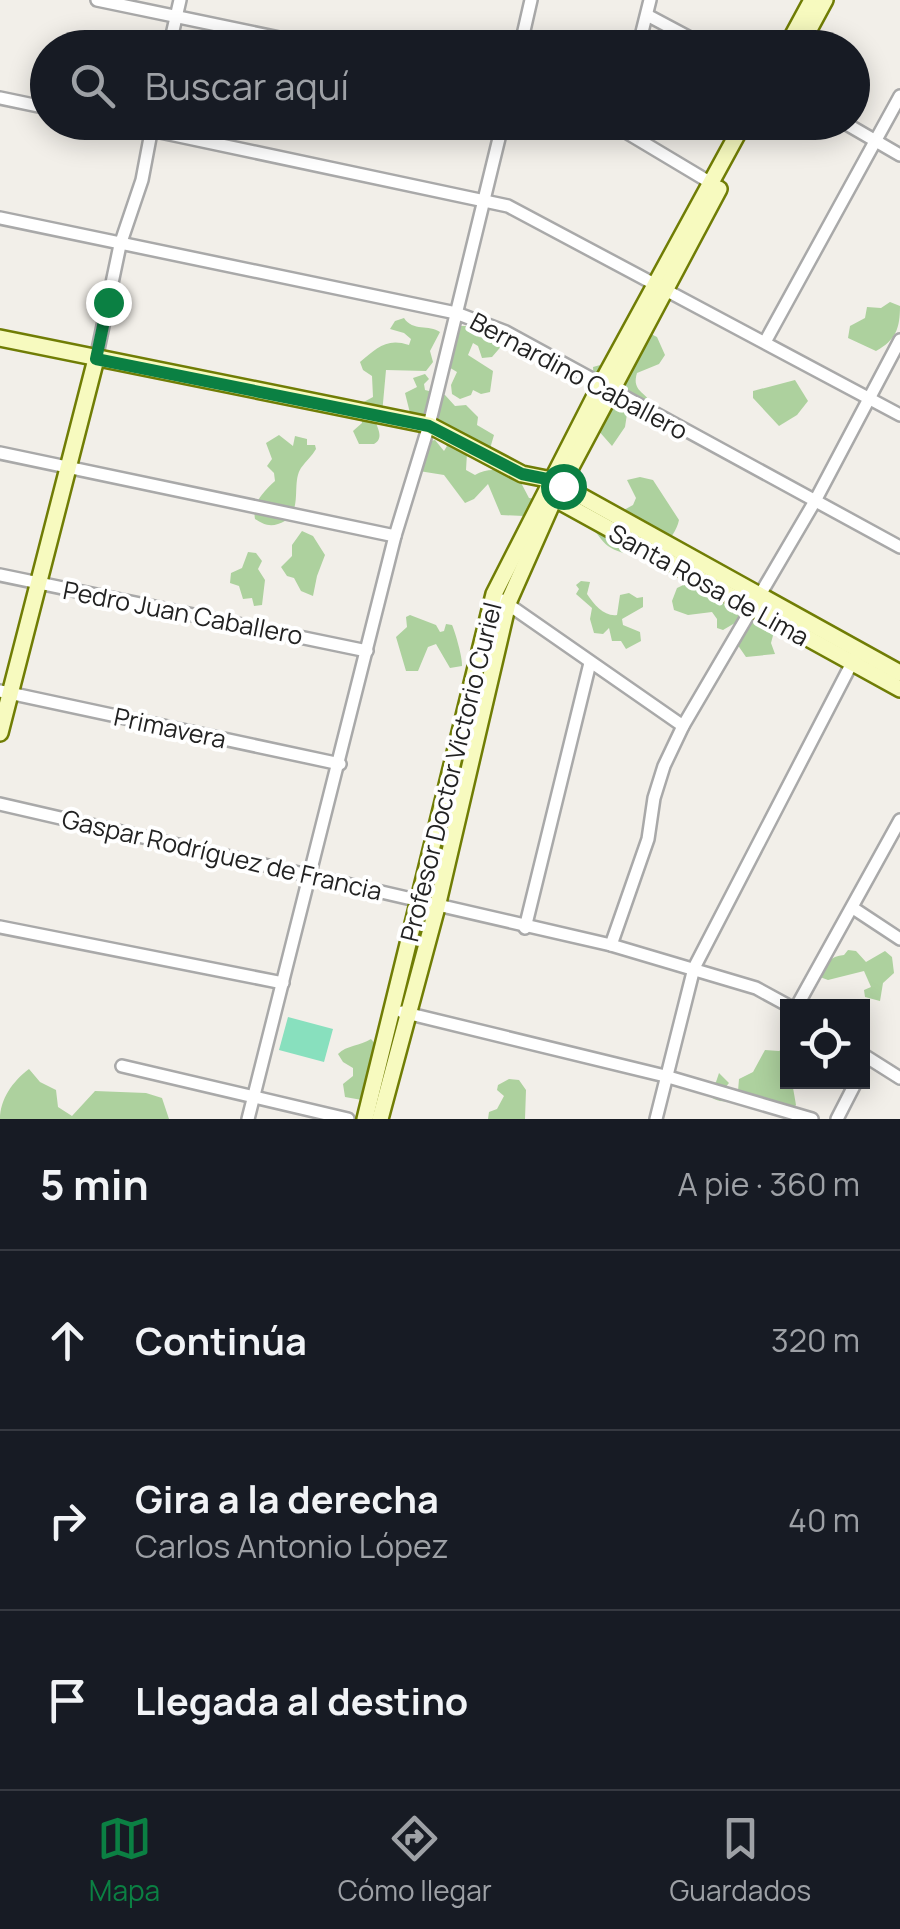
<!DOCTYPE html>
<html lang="es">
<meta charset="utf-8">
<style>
:root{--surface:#171b24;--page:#242831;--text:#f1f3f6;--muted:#9ea1a6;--line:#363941;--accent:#0b8043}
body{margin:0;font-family:Manrope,sans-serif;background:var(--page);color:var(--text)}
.controls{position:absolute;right:30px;bottom:30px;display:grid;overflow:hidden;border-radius:0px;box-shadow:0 5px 25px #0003}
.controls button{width:90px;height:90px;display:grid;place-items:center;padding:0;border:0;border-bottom:2px solid var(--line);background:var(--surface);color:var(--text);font:50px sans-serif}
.stop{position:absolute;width:30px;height:30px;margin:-22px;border:8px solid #0b8043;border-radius:50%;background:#fff}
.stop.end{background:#0b8043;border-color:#fff;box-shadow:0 2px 10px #0008}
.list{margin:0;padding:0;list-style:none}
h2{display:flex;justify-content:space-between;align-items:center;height:130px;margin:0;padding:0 40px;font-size:42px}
h2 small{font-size:32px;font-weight:400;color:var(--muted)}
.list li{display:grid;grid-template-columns:65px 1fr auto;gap:30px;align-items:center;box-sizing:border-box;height:180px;padding:0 40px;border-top:2px solid var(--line)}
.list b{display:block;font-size:38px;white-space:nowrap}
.list p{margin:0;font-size:32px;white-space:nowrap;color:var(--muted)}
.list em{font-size:32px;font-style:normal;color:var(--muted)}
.icon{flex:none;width:55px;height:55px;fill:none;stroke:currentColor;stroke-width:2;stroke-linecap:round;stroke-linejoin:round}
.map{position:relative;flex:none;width:900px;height:1119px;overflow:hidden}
.search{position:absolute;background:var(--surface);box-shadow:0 5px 25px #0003;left:30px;right:30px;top:30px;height:110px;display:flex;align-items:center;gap:25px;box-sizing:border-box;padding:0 35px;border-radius:55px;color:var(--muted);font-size:38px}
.sheet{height:670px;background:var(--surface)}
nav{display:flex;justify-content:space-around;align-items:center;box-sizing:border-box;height:140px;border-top:2px solid var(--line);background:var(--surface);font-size:28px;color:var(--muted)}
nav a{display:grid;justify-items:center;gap:5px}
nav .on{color:var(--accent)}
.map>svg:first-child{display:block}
.forest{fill:#add19e}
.pitch{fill:#88e0be}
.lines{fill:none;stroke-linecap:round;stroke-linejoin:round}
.street-casing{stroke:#a9a9a9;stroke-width:16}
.secondary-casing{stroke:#707d05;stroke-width:20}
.street{stroke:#fff;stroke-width:11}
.secondary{stroke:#f7fabf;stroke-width:15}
.route{stroke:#0b8043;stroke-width:12}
.labels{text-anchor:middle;stroke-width:8;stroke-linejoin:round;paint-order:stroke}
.street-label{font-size:25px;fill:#222;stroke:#fff}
</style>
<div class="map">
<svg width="900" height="1119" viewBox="0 0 900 1119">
<rect width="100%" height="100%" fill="#f2efe9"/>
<g class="forest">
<path d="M890,302l10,4c0,22 -4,34 -24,45l-28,-13 2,-12 15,-8 2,-11 14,1z"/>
<path d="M404,318c9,14 25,6 36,14l-10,19 3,11 -7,9 -40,-1 -4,44 -6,9c3,8 7,16 -2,21h-15l-6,-13 9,-8 -2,-19 13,-7 -1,-21 -9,-6 -3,-8c16,-13 26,-25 49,-17l2,-6 -7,-6 -14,-4 5,-8z"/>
<polygon points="456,326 470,326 479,337 490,339 499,334 504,336 504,343 492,357 482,358 478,346 473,343 468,355 493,371 490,392 481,394 473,390 471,395 460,399 452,394 451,385 457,372 447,366"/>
<path d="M645,331l12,6 8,18 -6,9 -22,9c-5,16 5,18 14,29l-13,11 -11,1 -2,13 -13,19 -15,-17 15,-25 8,2 2,-7 -28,-18 -1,-14 18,-5z"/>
<path d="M425,374l4,5 -5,5 1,6 20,5 10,11 11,-1 12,12 -1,8 17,10 -5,17 -22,1 -1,17 9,5c13,-8 28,-6 43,2l11,21 16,2 4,6 -2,12 -30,15 7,-17 -23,-1 -13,-31 -14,15 -9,4 -21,-28 -25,-4 -2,-11 9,-18 9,-2 9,11 3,-5 -6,-6v-6l5,-3 -9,-7 -26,-7 -6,-24 12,-6 -4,-9z"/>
<polygon points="795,380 808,401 797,415 779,426 753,398 753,391"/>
<path d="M279,435l14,11 2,-10 12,3v6h8l1,4c-4,7 -10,12 -15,19 -11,17 5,47 -23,56 -9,3 -15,0 -23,-5 -3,-16 9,-28 20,-38l-1,-8 -7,-7 5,-7 -6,-16z"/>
<path d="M640,477l13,3 26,40c-7,31 -44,44 -71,26 -7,-5 -10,-13 -17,-18l42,-23 3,-7 -9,-18z"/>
<polygon points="302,531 313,536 325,555 317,576 313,596 301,591 294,578 287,576 281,567 292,556 292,545"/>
<polygon points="248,552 256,553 262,561 258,569 265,580 262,605 254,606 252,598 243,599 239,586 230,583 231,573 242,568"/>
<path d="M581,581l9,1 -3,12c7,11 18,23 30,21l3,-20 9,-2 8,5 6,-1v10l-21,12 1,6 17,7 1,9 -15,8 -5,-8h-9l-3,-13 -6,6 -9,-1 -4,-14 2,-11 -16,-14 3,-5 -3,-4z"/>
<polygon points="692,581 713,596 734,602 740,620 723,630 717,628 717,619 712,612 688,615 674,610 672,601 677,588"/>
<path d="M410,615l26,10 4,7 4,-1 2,-7 6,1c3,6 11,34 10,41l-12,2 -14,-24 -8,3 -10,24h-12l-10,-34 11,-10 -1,-10z"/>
<polygon points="759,617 775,628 771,643 775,654 746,657 737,644 748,627"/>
<path d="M848,950l8,1 10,11 19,-11 7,6 2,16 -11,10 -3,18 -15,-4 -1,-7 7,-3 -7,-16 -36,9 -8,-3c5,-13 10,-21 24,-22z"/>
<path d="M379,1031l13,2v18l-30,49 -17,-3 -2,-13 10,-8v-8l-10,-6 -5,-8c9,-9 22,-8 33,-15l5,6 3,-3z"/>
<path d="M787,1046l1,36h4l4,23 -4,5c-25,5 -37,-1 -60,-7 -10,-3 -14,0 -24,-8v-7l8,-6 3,-9 10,10 -5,6 2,2h12l1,-12 14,-7 12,-22 14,1z"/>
<path d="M29,1069l11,13 16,8 2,17 14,9 23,-25 51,2 16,5 7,21h-169c0,-20 13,-38 29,-50z"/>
<polygon points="509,1079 519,1080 526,1090 525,1119 488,1119 489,1112 497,1109 504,1096 497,1090 498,1085"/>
</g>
<polygon class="pitch" points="288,1017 333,1029 324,1062 279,1050"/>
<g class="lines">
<defs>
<g id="street">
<polyline points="97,0 327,48"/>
<polyline points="647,15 709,48"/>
<polyline points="169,48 180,0"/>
<polyline points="520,48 531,0"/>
<polyline points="638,48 650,0"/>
<polyline points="0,98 48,108"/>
<polyline points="113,122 508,206 900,415"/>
<polyline points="609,122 711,183"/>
<polyline points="843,122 900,155"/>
<polyline points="0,218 456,313 506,332 900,547"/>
<polyline points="765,342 900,96"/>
<polyline points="96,359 120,245 142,180 153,122"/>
<polyline points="0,453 395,536"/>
<polyline points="0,575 367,651"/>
<polyline points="502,600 683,726"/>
<polyline points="0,691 340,764"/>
<polyline points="0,804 611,945 756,988 789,1006"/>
<polyline points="853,908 900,939"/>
<polyline points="0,927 283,983"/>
<polyline points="525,928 590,663"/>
<polyline points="611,945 648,839 654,798 664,766 683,726 815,501 900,340"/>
<polyline points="797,1006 900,820"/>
<polyline points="402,1012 665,1076 812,1119"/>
<polyline points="862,1054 900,1078"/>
<polyline points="122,1066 348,1119"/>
<polyline points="248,1119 395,536 429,425 503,122"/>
<polyline points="656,1119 694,968 854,659"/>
<polyline points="837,1119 856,1082"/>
</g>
<g id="secondary">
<polyline points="786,48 812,0"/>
<polyline points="799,48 825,0"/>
<polyline points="0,338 429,425 522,474 552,480 900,673"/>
<polyline points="548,495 900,689"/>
<polyline points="0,733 96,359"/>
<polyline points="365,1119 494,594 600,386 744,122"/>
<polyline points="380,1119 437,907 508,603 554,499 719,189"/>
</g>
</defs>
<use href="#street" class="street-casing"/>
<use href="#secondary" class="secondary-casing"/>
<use href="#street" class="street"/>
<use href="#secondary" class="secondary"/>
</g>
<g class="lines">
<polyline class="route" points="108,302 96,359 429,426 522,474 552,480 563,486"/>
</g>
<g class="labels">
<g class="street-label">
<text transform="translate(579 376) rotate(28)" y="9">Bernardino Caballero</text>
<text transform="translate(709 585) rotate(29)" y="9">Santa Rosa de Lima</text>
<text transform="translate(183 613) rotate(11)" y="9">Pedro Juan Caballero</text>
<text transform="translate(170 728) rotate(12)" y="9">Primavera</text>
<text transform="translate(451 772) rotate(-76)" y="9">Profesor Doctor Victorio Curiel</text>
<text transform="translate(222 855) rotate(13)" y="9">Gaspar Rodríguez de Francia</text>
</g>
</g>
</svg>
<div class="controls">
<button><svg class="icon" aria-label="locate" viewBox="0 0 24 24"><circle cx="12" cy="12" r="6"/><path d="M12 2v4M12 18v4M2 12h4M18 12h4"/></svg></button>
</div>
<div class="stop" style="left:563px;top:486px"></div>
<div class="stop end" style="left:108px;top:302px"></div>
<div class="search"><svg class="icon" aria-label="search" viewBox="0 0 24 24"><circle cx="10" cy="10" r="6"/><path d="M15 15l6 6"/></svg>Buscar aquí</div>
</div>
<section class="sheet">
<h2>5 min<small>A pie · 360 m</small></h2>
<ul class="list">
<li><svg class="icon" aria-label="ahead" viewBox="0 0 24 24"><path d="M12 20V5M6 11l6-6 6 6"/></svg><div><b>Continúa</b></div><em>320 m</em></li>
<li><svg class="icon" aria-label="right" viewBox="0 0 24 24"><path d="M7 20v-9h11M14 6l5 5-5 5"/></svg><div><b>Gira a la derecha</b><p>Carlos Antonio López</p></div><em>40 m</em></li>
<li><svg class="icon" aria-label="arrive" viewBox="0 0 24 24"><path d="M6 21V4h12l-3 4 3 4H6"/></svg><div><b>Llegada al destino</b></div></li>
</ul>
</section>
<nav>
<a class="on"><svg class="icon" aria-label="map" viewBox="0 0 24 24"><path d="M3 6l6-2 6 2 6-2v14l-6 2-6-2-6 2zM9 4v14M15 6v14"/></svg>Mapa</a>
<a><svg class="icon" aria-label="directions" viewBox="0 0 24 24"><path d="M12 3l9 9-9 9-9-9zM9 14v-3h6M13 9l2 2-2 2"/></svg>Cómo llegar</a>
<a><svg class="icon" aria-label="saved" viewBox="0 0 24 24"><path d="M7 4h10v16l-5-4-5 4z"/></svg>Guardados</a>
</nav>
